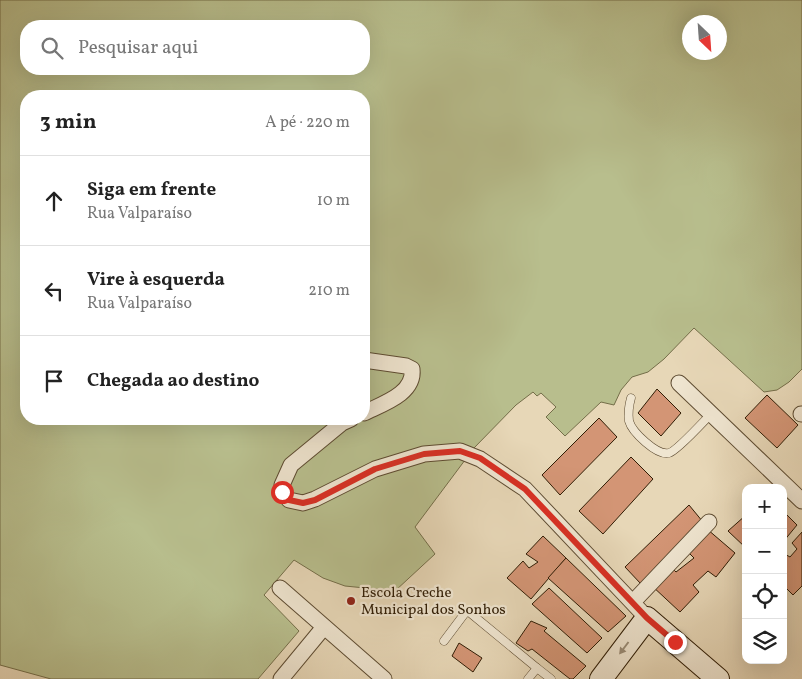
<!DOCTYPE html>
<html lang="pt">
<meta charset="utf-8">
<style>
:root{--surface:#fff;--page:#f6f6f6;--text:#222;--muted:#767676;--line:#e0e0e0}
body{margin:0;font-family:Vollkorn,serif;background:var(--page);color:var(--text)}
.controls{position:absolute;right:15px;bottom:15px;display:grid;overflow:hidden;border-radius:10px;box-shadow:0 5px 20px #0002}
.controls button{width:45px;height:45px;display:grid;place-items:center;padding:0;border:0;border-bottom:1px solid var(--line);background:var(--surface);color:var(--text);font:25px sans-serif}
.compass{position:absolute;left:682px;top:15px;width:45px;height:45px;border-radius:50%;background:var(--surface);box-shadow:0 5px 20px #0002;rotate:155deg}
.stop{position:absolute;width:15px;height:15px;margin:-11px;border:4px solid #d93025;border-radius:50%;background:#fff}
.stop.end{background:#d93025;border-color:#fff;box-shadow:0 1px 5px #0008}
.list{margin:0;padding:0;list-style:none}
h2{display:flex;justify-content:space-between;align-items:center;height:65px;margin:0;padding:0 20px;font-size:21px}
h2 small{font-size:16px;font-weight:400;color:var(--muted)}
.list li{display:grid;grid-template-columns:32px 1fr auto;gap:15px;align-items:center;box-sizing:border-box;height:90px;padding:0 20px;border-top:1px solid var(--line)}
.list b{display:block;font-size:19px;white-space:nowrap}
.list p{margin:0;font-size:16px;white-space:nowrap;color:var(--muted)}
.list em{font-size:16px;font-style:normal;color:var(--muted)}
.icon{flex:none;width:28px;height:28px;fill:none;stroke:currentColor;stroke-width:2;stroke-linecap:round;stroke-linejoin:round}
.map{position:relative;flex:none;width:802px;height:679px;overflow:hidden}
.search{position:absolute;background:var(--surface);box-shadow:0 5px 20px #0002;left:20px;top:20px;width:350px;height:55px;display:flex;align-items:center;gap:12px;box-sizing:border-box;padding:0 18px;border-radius:20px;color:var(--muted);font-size:19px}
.panel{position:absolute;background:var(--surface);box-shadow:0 5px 20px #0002;left:20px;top:90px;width:350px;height:335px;border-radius:20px}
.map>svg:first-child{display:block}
.green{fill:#b8be8d;stroke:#746e49;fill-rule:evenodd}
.building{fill:#d39575;stroke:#301d05}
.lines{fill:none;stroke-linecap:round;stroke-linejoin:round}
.lane-casing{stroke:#5e4c32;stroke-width:9}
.street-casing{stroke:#5e4c32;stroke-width:17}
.secondary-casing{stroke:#301d05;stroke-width:24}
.lane{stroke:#efe5d0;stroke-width:8}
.street{stroke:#efe5d0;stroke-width:15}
.secondary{stroke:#efe5d0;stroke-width:22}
.oneway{fill:#998b75}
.route{stroke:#d93025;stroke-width:6}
.poi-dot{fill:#8f2418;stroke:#efe5d0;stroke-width:2}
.labels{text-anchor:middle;stroke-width:4.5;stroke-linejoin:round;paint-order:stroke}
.poi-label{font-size:15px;fill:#301d05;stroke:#efe5d0;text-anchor:start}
</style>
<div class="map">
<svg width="802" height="679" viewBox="0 0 802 679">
<rect width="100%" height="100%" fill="#e7d7b7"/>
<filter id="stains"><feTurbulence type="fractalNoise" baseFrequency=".004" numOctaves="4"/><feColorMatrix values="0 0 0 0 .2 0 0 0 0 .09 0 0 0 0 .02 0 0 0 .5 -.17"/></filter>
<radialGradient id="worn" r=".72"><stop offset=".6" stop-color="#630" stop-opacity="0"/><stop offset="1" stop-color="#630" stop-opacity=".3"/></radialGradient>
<path class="green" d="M0,0h802v369l-13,13 -12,8 -13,2 -70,-64 -30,31 -16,13 -16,5 -11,13 -7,15 -13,-3 -36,34 -19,-19 10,-10 -15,-14 -4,3 -4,-4 -17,13 -42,43 -59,79 20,27 -40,37 -50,-5 -22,-8 -29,-18 -30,35 35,36 -41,48h-207l-51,-14zM690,22h30v30h-30zM26,26h338v43h-338zM26,96h338v323h-338z"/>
<g class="building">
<polygon points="657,389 681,413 661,436 638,413"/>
<polygon points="767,395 798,425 777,448 745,418"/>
<polygon points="599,418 617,437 560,495 542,475"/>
<polygon points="631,457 653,479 603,534 579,511"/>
<polygon points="689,505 703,522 641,584 625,567"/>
<polygon points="783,511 797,525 783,542"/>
<polygon points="746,515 746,548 728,531"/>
<polygon points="707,529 735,553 716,577 708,571 693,585 699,592 680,612 651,585 671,567 676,572 694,558 686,550"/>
<polygon points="802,532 802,586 793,595 783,585 783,553 790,557 797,549 792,543"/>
<polygon points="543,536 566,558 531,599 507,578 523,561 529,568 538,562 526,554"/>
<polygon points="566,558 626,616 608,632 548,578"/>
<polygon points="549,588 602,638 587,653 532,604"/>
<polygon points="531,621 547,628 544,631 586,666 573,679 570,679 532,649 528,651 516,643"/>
<polygon points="459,643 482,658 473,672 452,656"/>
</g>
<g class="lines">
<defs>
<g id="lane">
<path d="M631,398c-2,7 -3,15 -2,23 3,11 28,35 40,32 8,-2 34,-31 42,-39"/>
<polyline points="444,641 465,613 469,612 537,668"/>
<polyline points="528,679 537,668 551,679"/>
</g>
<g id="street">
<path d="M364,360l42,6 6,3c3,25 -30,35 -48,44"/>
<polyline points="679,383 802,501"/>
<polyline points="801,414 802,414"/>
<polyline points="351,419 342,423 291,465 282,485 282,492 289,500 303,503 315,499 375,469 424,454 460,451 480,459 525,489 647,618"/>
<polyline points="280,588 384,679"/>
<polyline points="633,602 709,522"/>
<polyline points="281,679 324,627"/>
</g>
<polyline id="secondary" points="601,679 647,618 718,679"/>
</defs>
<use href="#lane" class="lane-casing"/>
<use href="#street" class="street-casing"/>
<use href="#secondary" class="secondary-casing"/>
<use href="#lane" class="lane"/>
<use href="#street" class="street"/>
<use href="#secondary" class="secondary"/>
</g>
<defs><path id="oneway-solid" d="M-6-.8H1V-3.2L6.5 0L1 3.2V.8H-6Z" transform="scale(1.25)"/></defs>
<use class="oneway" href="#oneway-solid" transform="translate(624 648) rotate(127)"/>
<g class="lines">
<polyline class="route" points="282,492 289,500 303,503 315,500 375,469 424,454 460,451 480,458 525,489 647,618 675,642"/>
</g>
<circle class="poi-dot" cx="351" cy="601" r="5"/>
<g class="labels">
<g class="poi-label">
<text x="361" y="597">Escola Creche<tspan x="361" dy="17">Municipal dos Sonhos</tspan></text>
</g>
</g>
<rect width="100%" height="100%" filter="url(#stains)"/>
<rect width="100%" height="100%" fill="url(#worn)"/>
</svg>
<div class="controls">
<button>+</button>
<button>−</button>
<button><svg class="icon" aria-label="locate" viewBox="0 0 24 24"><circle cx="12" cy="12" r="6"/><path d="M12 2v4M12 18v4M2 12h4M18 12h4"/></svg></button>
<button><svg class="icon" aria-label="layers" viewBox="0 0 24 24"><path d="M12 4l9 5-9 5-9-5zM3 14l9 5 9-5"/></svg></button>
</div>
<svg class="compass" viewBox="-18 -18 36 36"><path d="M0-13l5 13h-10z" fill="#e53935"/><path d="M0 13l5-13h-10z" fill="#767676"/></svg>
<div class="stop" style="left:282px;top:492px"></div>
<div class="stop end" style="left:675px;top:642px"></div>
<div class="search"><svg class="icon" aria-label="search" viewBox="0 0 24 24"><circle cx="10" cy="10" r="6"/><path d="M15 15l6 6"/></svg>Pesquisar aqui</div>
<section class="panel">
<h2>3 min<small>A pé · 220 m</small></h2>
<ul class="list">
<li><svg class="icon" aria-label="ahead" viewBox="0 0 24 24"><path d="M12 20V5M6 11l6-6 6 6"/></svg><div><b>Siga em frente</b><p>Rua Valparaíso</p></div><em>10 m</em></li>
<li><svg class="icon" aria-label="left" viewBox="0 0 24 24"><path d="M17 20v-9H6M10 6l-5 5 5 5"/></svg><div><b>Vire à esquerda</b><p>Rua Valparaíso</p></div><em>210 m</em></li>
<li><svg class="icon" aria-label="arrive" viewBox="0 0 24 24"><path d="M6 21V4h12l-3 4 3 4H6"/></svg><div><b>Chegada ao destino</b></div></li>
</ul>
</section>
</div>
